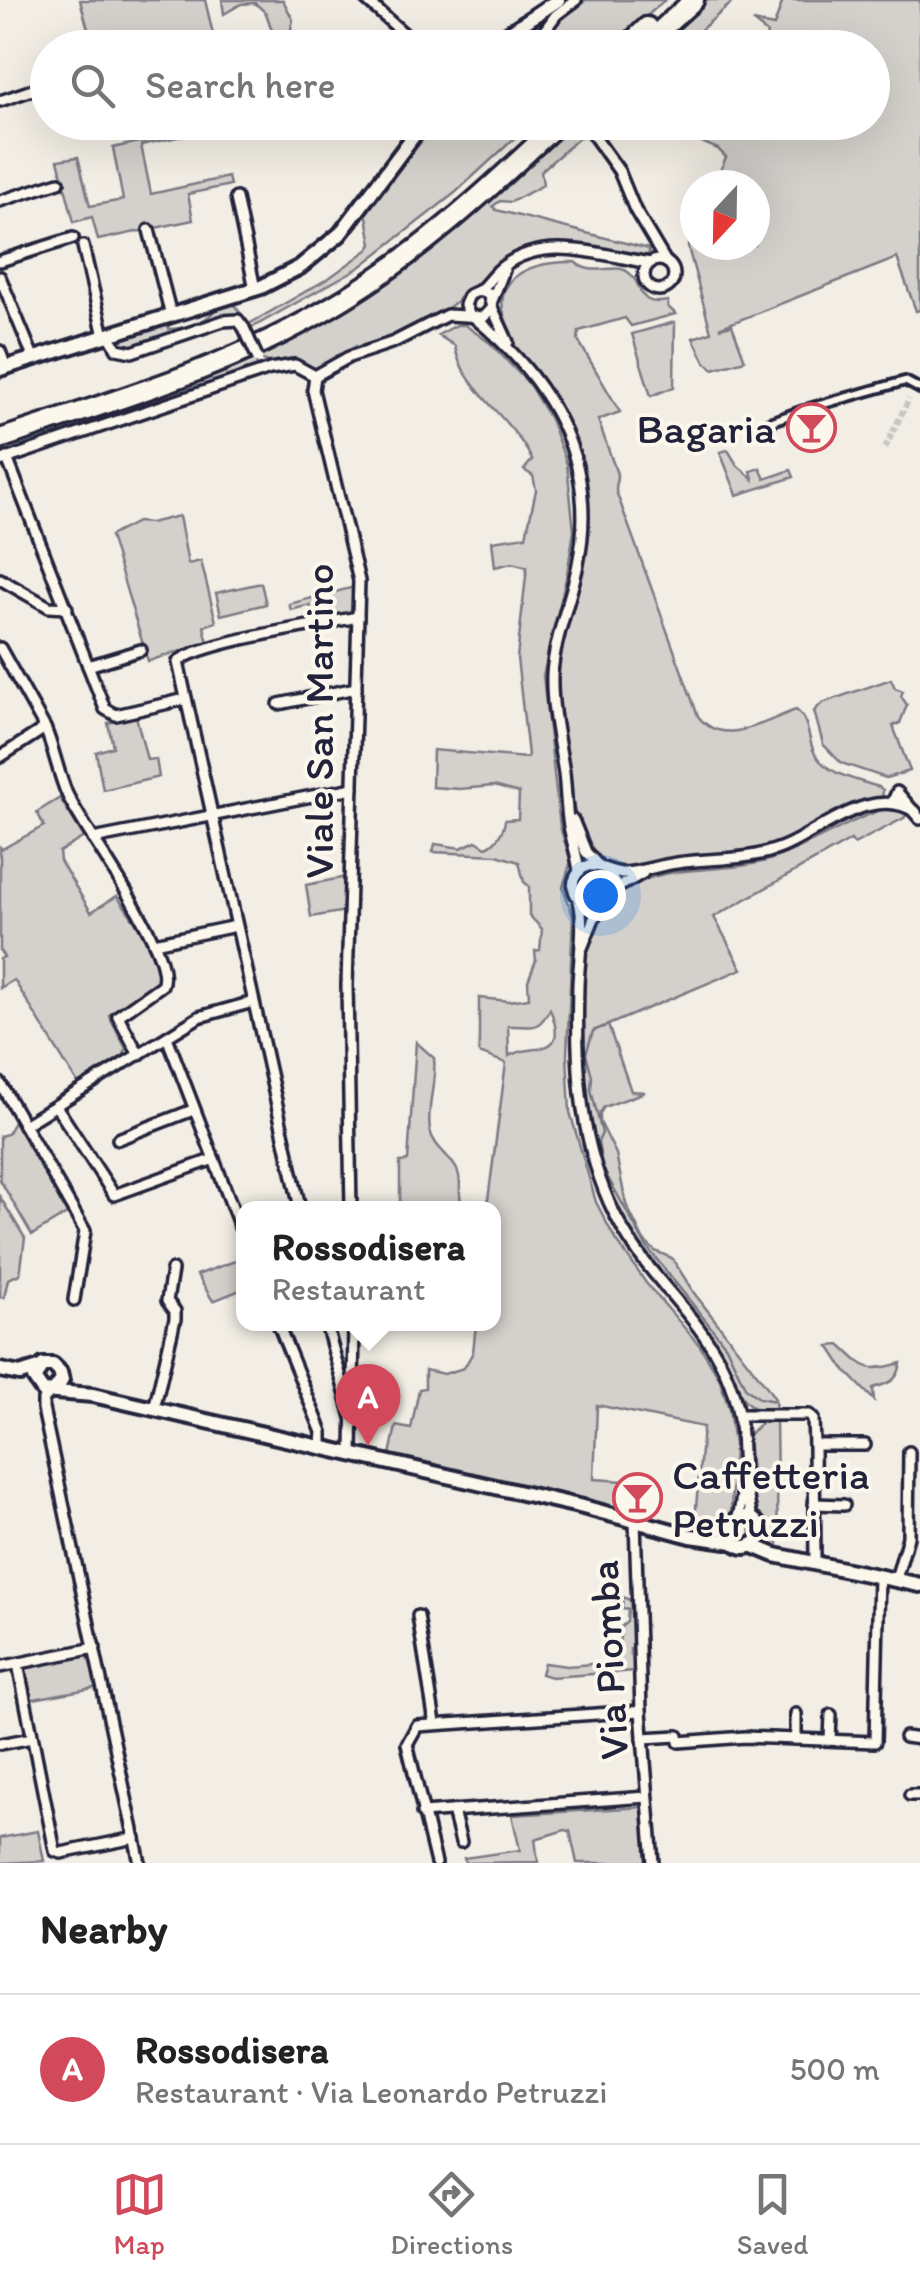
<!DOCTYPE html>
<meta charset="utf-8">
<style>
:root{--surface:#fff;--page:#f6f6f6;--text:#222;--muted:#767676;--line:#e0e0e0;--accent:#d1495b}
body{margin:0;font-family:Itim,sans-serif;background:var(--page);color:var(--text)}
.compass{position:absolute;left:680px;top:170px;width:90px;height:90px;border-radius:50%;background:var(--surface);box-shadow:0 10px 40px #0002;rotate:202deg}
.you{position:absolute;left:600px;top:895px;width:35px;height:35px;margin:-25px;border:8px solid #fff;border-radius:50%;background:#1a73e8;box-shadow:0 0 0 15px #1a73e833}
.badge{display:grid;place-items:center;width:65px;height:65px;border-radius:50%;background:var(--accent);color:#fff;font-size:32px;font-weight:700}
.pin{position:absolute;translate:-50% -82px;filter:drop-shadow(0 2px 5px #0008)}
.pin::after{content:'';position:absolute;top:52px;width:35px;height:30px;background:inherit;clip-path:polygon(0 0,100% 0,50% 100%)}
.popup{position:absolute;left:236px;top:1201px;width:265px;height:130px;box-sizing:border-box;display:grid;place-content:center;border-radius:20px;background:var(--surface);filter:drop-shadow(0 2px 8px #0005);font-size:32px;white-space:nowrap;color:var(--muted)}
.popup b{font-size:38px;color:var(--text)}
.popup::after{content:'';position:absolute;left:50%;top:100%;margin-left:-20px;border:20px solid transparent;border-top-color:var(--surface)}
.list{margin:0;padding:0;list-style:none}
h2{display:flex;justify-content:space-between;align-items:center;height:130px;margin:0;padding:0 40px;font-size:42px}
h2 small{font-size:32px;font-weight:400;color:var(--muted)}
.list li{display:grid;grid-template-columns:65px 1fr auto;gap:30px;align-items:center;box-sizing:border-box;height:150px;padding:0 40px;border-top:2px solid var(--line)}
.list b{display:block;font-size:38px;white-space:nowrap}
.list p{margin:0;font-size:32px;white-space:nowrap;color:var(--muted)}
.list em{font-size:32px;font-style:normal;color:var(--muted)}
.icon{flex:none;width:55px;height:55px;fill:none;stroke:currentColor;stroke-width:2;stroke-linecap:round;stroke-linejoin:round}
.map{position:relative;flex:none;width:920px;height:1863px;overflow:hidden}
.search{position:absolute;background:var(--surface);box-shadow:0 10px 40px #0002;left:30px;right:30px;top:30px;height:110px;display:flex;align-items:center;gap:25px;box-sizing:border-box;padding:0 35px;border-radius:55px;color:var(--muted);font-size:38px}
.sheet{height:280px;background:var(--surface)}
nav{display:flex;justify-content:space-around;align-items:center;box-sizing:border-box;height:140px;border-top:2px solid var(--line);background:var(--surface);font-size:28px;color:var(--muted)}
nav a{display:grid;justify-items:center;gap:5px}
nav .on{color:var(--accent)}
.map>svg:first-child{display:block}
.green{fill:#d4d1cc;stroke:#7b7a84;stroke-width:2.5;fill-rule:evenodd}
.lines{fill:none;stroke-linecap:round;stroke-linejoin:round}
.stream{stroke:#76747f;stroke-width:2.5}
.pedestrian-tunnel{stroke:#c8c5c3;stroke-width:6;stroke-dasharray:6 3;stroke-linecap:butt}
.pedestrian-casing{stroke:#22223b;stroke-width:14}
.minor-casing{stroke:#22223b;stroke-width:16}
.secondary-casing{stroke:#22223b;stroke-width:20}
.motorway-casing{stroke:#22223b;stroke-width:25}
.pedestrian{stroke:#fbf7ec;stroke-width:6}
.minor{stroke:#fbf7ec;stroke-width:9}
.secondary{stroke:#fbf7ec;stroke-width:12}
.motorway{stroke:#fbf7ec;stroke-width:18}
.minor-bridge-casing{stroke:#22223b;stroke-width:16;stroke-linecap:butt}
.minor-bridge{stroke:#fbf7ec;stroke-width:9}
.labels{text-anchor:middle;stroke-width:8;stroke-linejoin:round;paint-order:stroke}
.poi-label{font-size:42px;fill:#22223b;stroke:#fbf7ec;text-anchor:end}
.street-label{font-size:42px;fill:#22223b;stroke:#fbf7ec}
</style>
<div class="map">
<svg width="920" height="1863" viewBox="0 0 920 1863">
<rect width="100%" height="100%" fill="#f2eee5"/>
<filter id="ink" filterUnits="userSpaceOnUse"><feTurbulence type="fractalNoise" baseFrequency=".01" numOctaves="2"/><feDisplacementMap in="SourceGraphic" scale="20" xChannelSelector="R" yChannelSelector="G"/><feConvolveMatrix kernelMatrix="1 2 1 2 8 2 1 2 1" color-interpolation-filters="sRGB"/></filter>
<g filter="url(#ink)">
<g class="green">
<polygon points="80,0 205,0 216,47 93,47"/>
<polygon points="222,0 283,0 293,20 290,33 275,39 266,13 255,3 241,4 224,14"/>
<polygon points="586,0 665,0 612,47 536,48 553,25"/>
<polygon points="706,0 735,0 681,47 653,48"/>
<polygon points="783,0 920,0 920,310 916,311 897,258 719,328 732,325 745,360 713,369 705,362 693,338 711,332 688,247 692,207 695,206 695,245 755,245 755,185 714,185 726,157 718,149 690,137 686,128 699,127 710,132 726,122 872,122 872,48 764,47 767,33 753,22 774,26"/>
<path d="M436,123h95l-76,70 -95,74 -112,63 -11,-13 -108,33 -12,-8 -1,-5 50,-15 3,7c17,0 42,-8 49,-24l13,-4 18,23 80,-46 40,-29 3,-5 -6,-33z"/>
<polygon points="571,123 578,123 586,132 541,171 543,185 511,202 500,201 493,206 496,210 649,249 648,259 553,245 527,248 504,259 479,286 464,291 456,302 431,320 357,350 356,346 312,370 291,358 271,363 260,359 257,354 478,207"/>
<polygon points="217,124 218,128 141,145 151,194 228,177 230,185 188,194 193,220 98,240 92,217 74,222 58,160 78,157 90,206 123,200 113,148"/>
<path d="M575,262c17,16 40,0 53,10 17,12 6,35 40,29v6l8,7 -45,12 -6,-8 -46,13 -1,9 42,72 -22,8 19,54 -1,17 82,225c25,33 66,5 98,-6 14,10 11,29 19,44 12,21 43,26 64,33l4,3 -1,8c-38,11 -69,32 -105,46 -30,13 -65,10 -98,14 -19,3 -40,10 -60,8 -9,0 -21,-4 -27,-12 -22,-28 -36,-140 -34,-178 3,-63 36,-109 29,-179 -7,-65 -41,-112 -80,-161l4,-4c-28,-53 18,-71 64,-70z"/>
<polygon points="675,322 674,387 651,396 632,334"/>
<path d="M457,325h8l25,18 39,41 21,35 17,45 7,67 -7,43 -24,102 17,151 11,34 -8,26 10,29 -6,139 3,57 26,90 17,33 33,48 54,63 19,31 10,32 5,36 -3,67 -9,9 -28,9 9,-103 -106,-22 -3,74 29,2 -1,28 -232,-54 6,-29 15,3 8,-40 6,-1v-18l19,4 20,-6 9,-16 3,-28h17v-116h-6l19,-145 -27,-10v-55l30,3 20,-3 -1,-17 8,-21 -1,-9 5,-1 2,-21 -13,-14v-29l-5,-4 -5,-20 -22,-7 -64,-3 2,-8 26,4 15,-7 10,6c10,-3 18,-16 19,-27l13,-1 1,-26 -25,-7 -35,3 -27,-2 1,-37 93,8 2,-3 -11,-97 10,-91 -15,-4 -17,4 -3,-26 34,-5 10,-46 -3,-14 -9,-6 8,-10c-18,-40 -72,-74 -77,-114l-17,-11zM550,1009c21,52 -20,33 -41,47l-1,-30c24,-1 29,7 42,-17z"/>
<polygon points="255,358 257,366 254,373 0,459 0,449 165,393"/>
<polygon points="728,450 737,465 753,479 751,471 760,468 765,479 791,470 794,477 737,495 720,452"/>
<polygon points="179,516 188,564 201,561 216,622 204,626 208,643 148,661 110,536 137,522 150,523"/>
<polygon points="261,583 266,604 221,615 216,593"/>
<polygon points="354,587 354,615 314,623 310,605 291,610 289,604"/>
<polygon points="891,679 895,688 903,691 901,696 907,705 900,723 893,726 910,771 886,778 841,763 823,744 814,711 822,703"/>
<polygon points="136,716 147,760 156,759 159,777 103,790 96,752 113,747 108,723"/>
<path d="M60,798l24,39 -25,15 1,9 31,51 26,-16c15,21 47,61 40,86l-48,33 17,34 -2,6 -46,29 -64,-104 -14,8v-29l4,-2 -4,-6v-104l2,2 42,-23 -7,-14z"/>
<path d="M886,808l22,5 -4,5 -50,26 -3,-4 -137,77 28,52 -134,56 23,66 14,1 -41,15 -4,6v9l16,32 10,50 18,37 11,10 17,7 22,35 73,94 8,12 1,14c-46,-3 -37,-37 -60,-68 -22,-31 -51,-57 -72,-89 -55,-79 -65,-167 -61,-261 1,-23 -1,-64 18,-81 10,-9 3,3 12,-9 5,-6 6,-12 14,-17 46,-27 99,-12 148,-30 38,-14 72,-37 111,-50z"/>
<polygon points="346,877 346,911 311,917 306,885"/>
<path d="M416,1042l18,16c3,24 -8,49 -4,72 3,17 21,26 27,40 7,14 -2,25 8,38h-65v-46l8,-1z"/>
<polygon points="14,1122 70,1212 32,1235 0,1180 0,1136 7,1134"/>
<polygon points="0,1197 25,1238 20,1274 8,1279 4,1298 0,1297"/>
<polygon points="243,1258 243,1289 213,1301 197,1275"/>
<path d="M840,1345c26,24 26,28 61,18 -3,18 -11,20 -28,25l1,12 -30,-31 -15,-23z"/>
<polygon points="776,1421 778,1548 769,1544 753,1498 748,1436 761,1423"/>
<polygon points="623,1597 632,1601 634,1649 630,1649 630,1654 634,1654 635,1671 551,1677 541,1674 544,1663 567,1666 617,1662 621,1627 627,1622 628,1609 622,1608"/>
<polygon points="87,1653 91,1657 99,1687 28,1700 24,1665"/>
<polygon points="644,1807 649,1863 577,1863 570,1831 565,1830 535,1839 538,1862 465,1863 464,1858 520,1850 512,1815"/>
<polygon points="38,1831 44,1861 0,1863 0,1838"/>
</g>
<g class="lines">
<polyline class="stream" points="608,1025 593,1031 586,1054 592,1076 591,1090 602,1133 598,1142 602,1167 646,1246 726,1346 746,1389 759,1398 775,1401"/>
<polyline class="pedestrian-tunnel" points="885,448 909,399"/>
<defs>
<g id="pedestrian">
<polyline points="809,408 905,381 920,389"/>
<polyline points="753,428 803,410"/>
</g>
<g id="minor">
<polyline points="366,0 420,48"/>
<polyline points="532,48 556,15 576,0"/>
<polyline points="0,101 32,90"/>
<polyline points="584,122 619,171 635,210 666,262"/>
<polyline points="236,198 255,289"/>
<polyline points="0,201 59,182"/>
<polyline points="149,230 171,315"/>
<polyline points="83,246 104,336"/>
<circle cx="659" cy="275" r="15"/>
<polyline points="0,261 73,238"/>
<polyline points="0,277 34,359"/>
<path d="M480,290c8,-7 13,-16 22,-23 44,-34 100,-11 148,-4"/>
<polyline points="492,301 504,270"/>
<polyline points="492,307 508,342"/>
<path d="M475,318c76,63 124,143 103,246 -7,36 -24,74 -26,111 -1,32 7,66 12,98 2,18 2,36 5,53 3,15 8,29 10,45"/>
<polyline points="109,335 117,349 132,352 223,321 238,320 244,328"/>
<polyline points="0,351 6,367"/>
<polyline points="315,376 349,357 394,342 447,315 484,317 492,307 488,293 480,290 469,295 465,305 470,315"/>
<polyline points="7,458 105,709 116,715 186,699"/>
<polyline points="0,461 270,369 295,365 315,376 313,390 359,581 347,985 351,1208"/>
<polyline points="0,579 49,607 67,608"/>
<polyline points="0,648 45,728 0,757"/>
<polyline points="88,666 141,650"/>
<polyline points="279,704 356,688"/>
<path d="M45,728c9,21 13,45 22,66 17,37 110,160 95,191l-44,31 21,39"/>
<polyline points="893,801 897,792 920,819"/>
<polyline points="573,820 586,852 598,865"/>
<polyline points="93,839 353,788"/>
<path d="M607,870l7,11 -5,19 -15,7c-24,-6 -28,-30 -7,-41 14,-2 24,7 37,7 18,-1 36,-8 53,-10 36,-5 72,-2 106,-16 40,-17 89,-63 133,-35"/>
<polyline points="615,889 643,873"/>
<path d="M579,901c6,23 0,59 -1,84 -2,76 0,146 31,217 44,100 131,127 133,250 1,21 2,47 -5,68"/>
<polyline points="154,943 236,926"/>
<polyline points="582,948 599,906"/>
<polyline points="167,1037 243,1235"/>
<polyline points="0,1083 85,1231 74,1300"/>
<polyline points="56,1106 114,1195 214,1159"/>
<polyline points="24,1125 199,1017 253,1002"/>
<polyline points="118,1139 193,1110"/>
<path d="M300,1208l-122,-546c21,-20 145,-38 180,-45"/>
<polyline points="278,1324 322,1432 322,1448"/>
<polyline points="326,1324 352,1417"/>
<polyline points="52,1391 43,1400 43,1409 140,1863"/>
<polyline points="154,1409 175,1319 175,1311 167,1301 172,1270"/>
<polyline points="740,1415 809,1415 813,1419 814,1445"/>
<polyline points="352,1455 354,1324"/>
<polyline points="746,1487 752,1519"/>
<polyline points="814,1504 844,1505"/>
<polyline points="635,1520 641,1711 653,1863"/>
<polyline points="815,1562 814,1445 865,1445"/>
<polyline points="896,1579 908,1537 909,1452"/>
<polyline points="418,1616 435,1723"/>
<polyline points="18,1664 55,1851 61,1853 135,1838"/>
<polyline points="0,1667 95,1648"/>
<polyline points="905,1737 920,1739"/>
<polyline points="643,1738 678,1736 679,1742 745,1737 875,1742 879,1576"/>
<polyline points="796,1739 796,1714"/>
<polyline points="830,1740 831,1715"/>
<polyline points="0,1744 32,1738"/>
<polyline points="910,1795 920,1795"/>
<polyline points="453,1811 461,1842"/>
<polyline points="422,1813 647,1797"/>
<polyline points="436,1863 407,1744 417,1726 641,1711"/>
</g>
<g id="secondary">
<polyline points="486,48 558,0"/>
<polyline points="0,369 261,287 300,267 340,234 424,122"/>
<polyline points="0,1370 20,1374 39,1368"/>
<polyline points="55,1390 62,1380 60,1372 53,1365 43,1365 34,1378 43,1391 93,1395 583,1507 691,1536 734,1542"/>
<circle cx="745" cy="1532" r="15"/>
<polyline points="751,1545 775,1555 920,1585"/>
</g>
<g id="motorway">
<polyline points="625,48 647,27"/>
<polyline points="641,48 694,0"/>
<path d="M0,439c111,-38 226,-70 327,-130 87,-50 160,-118 233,-187"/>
</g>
</defs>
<use href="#pedestrian" class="pedestrian-casing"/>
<use href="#minor" class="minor-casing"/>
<use href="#secondary" class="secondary-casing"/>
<use href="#motorway" class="motorway-casing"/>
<use href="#pedestrian" class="pedestrian"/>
<use href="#minor" class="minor"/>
<use href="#secondary" class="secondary"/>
<use href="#motorway" class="motorway"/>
<defs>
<polyline id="minor-bridge" points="244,328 258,359"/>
</defs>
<use href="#minor-bridge" class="minor-bridge-casing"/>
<use href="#minor-bridge" class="minor-bridge"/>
</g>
</g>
<defs>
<symbol id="bar-ring" viewBox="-11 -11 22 22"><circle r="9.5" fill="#fbf7ec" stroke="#d1495b" stroke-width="1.5"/><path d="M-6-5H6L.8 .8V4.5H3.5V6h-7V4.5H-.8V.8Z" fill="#d1495b"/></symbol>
</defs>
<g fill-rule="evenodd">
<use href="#bar-ring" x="784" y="400" width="55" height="55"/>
<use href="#bar-ring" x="610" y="1470" width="55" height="55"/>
</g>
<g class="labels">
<g class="poi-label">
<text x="776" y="443">Bagaria</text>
<text x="672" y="1489" text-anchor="start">Caffetteria<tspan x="672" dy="48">Petruzzi</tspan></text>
</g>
<g class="street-label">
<text transform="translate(318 721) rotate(-90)" y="15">Viale San Martino</text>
<text transform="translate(608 1660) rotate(-93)" y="15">Via Piomba</text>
</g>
</g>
</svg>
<svg class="compass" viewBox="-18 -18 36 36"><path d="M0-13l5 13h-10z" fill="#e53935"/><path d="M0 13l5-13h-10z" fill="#767676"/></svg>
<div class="you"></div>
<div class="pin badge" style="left:368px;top:1446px">A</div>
<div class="popup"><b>Rossodisera</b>Restaurant</div>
<div class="search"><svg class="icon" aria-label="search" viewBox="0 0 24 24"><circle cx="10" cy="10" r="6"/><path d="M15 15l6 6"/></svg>Search here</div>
</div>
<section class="sheet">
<h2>Nearby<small></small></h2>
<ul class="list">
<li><span class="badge">A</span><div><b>Rossodisera</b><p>Restaurant · Via Leonardo Petruzzi</p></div><em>500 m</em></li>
</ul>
</section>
<nav>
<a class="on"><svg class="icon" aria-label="map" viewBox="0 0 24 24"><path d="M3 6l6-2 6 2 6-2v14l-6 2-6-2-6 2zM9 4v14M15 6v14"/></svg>Map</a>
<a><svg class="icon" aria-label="directions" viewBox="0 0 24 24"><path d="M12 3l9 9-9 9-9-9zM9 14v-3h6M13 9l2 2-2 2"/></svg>Directions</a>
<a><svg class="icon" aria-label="saved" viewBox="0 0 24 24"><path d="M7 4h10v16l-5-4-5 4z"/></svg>Saved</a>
</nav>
